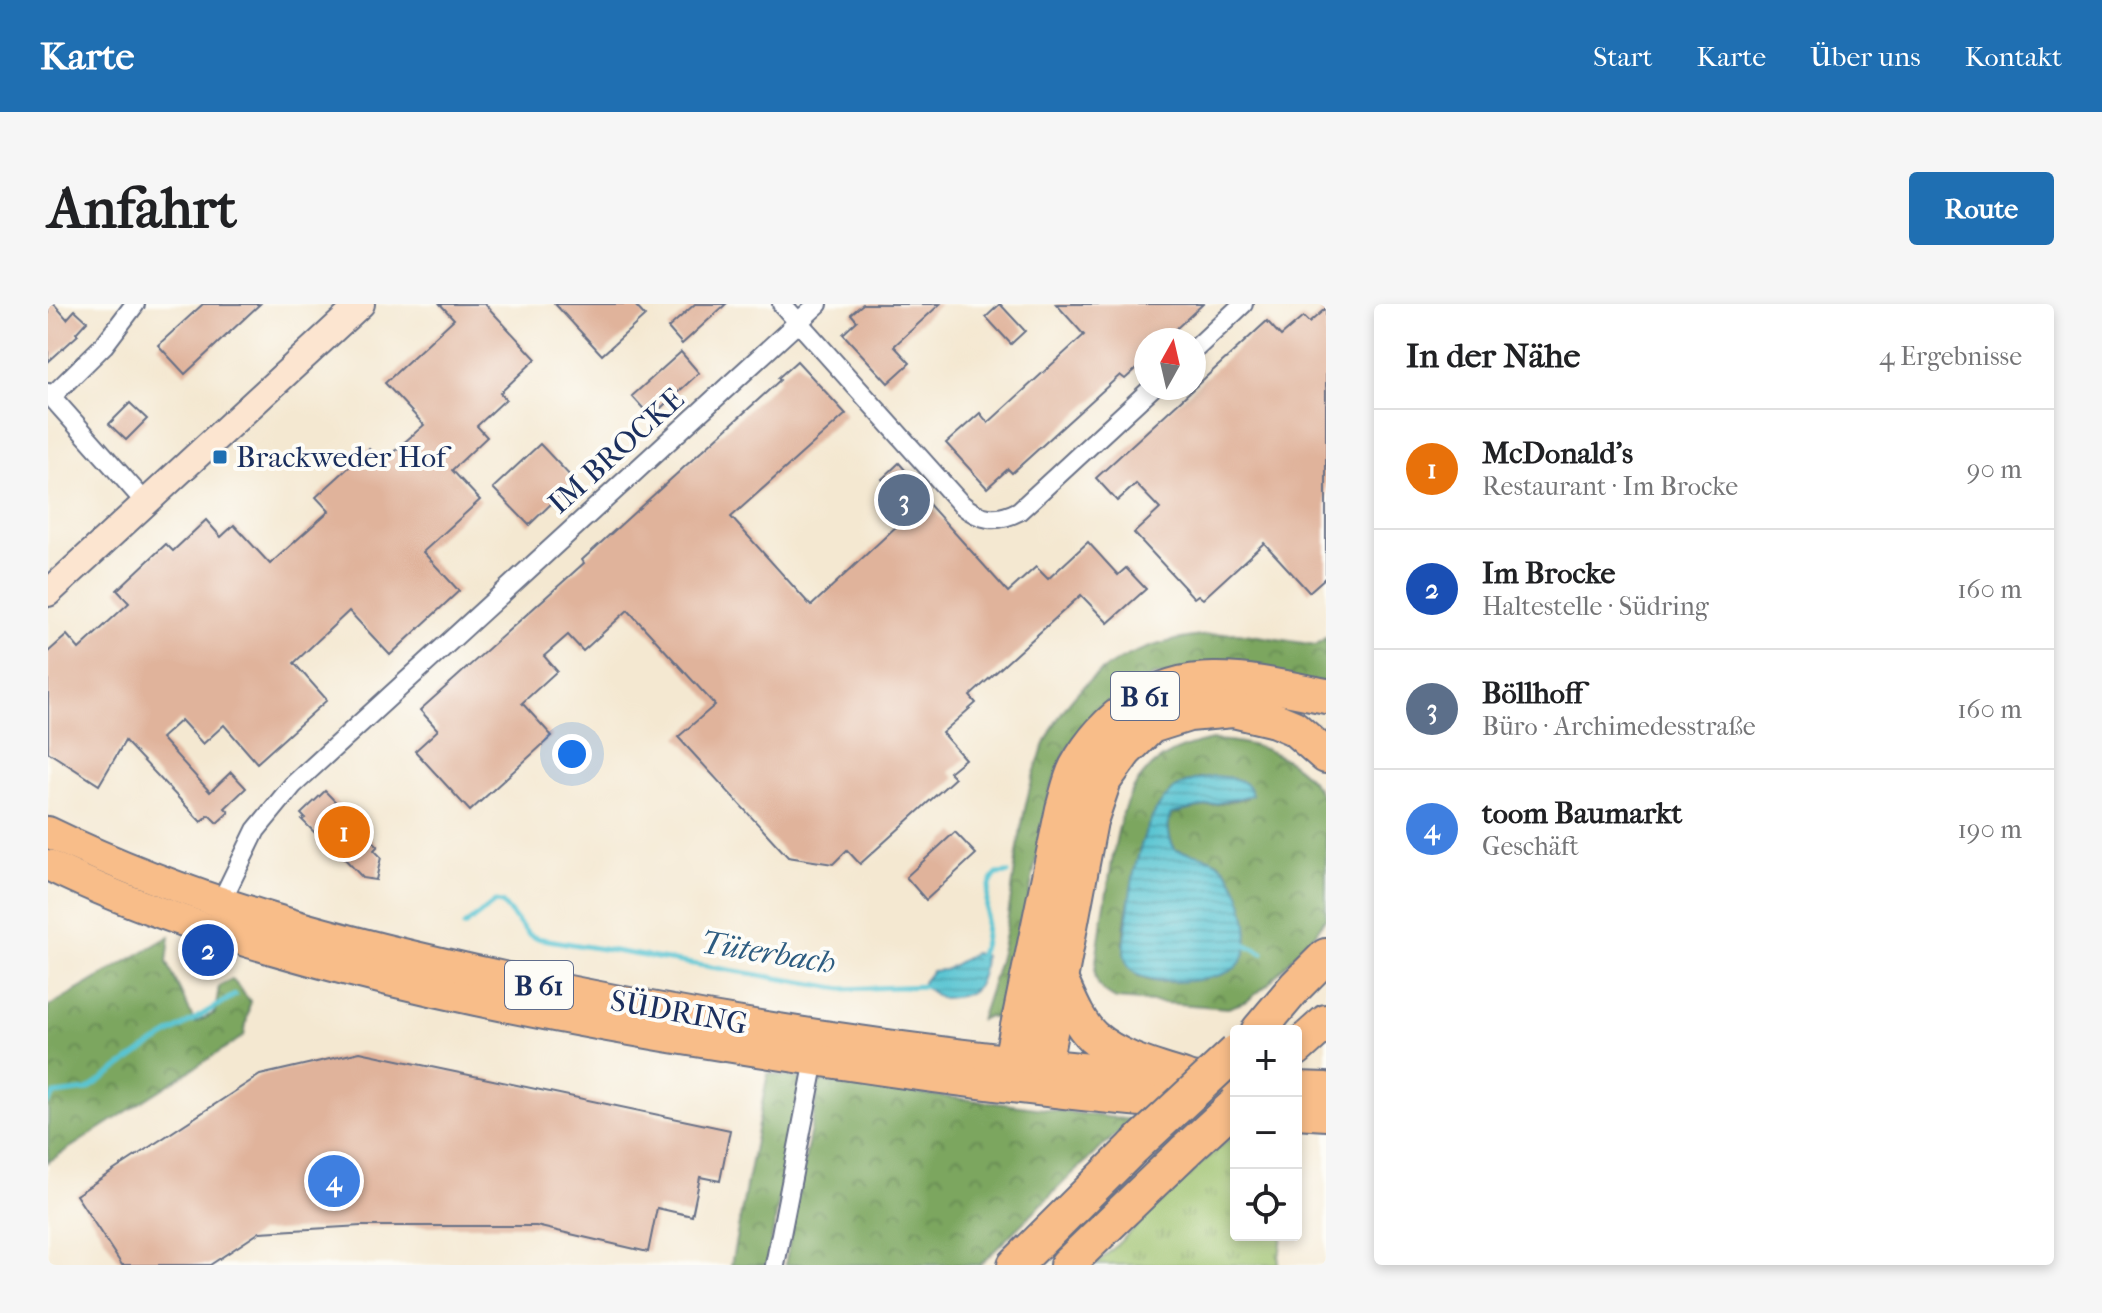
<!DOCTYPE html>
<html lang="de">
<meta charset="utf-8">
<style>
:root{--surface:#fff;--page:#f6f6f6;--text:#202124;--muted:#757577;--line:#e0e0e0;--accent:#1f6fb2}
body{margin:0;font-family:"IM FELL French Canon",serif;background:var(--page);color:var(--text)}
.controls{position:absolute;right:24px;bottom:24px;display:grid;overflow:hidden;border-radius:8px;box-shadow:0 4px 12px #0003}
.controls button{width:72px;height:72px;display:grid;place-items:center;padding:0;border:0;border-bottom:2px solid var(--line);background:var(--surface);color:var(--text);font:40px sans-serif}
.compass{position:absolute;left:1086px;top:24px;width:72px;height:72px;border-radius:50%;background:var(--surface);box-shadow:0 4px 12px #0003;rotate:8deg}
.you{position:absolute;left:524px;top:450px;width:28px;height:28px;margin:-20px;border:6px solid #fff;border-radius:50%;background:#1a73e8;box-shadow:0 0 0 12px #1a73e833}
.badge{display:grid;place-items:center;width:52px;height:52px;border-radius:50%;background:var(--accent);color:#fff;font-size:26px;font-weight:700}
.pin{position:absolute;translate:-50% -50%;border:4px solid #fff;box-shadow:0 2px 8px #0006}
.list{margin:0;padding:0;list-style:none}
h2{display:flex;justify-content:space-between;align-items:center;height:104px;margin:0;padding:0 32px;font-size:34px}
h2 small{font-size:26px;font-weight:400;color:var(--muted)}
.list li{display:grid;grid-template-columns:52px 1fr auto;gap:24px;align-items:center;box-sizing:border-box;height:120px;padding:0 32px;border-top:2px solid var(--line)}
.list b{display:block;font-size:30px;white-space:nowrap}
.list p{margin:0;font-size:26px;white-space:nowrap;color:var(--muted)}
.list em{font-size:26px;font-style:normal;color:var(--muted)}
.icon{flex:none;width:44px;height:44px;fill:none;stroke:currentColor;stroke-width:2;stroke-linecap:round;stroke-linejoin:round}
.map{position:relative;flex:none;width:1278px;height:961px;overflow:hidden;border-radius:8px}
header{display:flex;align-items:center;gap:48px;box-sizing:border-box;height:112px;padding:0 40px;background:var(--accent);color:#fff}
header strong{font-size:38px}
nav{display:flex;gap:44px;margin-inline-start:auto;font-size:28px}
.intro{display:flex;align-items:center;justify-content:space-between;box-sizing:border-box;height:192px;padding:0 48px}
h1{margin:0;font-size:56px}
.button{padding:20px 36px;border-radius:8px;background:var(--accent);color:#fff;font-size:28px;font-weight:700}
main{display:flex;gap:48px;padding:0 48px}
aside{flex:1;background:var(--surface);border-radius:8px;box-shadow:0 4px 12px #0003}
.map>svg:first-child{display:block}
.grass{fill:url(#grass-tufts);stroke:#5b7864;stroke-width:2}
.forest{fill:url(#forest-crowns);stroke:#4c6a5e;stroke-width:2;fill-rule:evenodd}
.water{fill:url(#water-rules);stroke:#3a7a98;stroke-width:2}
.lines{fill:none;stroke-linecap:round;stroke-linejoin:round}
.stream{stroke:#58c4d2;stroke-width:5}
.building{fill:#e0b39b}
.street-casing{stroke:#677086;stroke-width:22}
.secondary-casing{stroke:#677086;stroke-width:30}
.primary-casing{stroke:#677086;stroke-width:34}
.highway-casing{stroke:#677086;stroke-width:38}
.street{stroke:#fff;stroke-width:18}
.secondary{stroke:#fce5d0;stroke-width:26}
.primary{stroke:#f8bd89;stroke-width:30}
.highway{stroke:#f8bd89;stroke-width:34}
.highway-bridge-casing{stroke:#677086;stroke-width:38;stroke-linecap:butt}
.highway-bridge{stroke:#f8bd89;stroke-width:34}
.poi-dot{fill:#1f6fb2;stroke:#fdfcf7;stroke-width:3}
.labels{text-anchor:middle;stroke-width:8;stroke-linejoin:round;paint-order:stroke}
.shield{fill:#fdfcf7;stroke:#5f6c8c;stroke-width:2}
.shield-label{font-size:28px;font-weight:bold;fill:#1b2f5e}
.street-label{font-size:30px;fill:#1b2f5e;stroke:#fdfcf7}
.poi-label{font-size:30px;fill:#1b2f5e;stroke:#fdfcf7;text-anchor:start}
.water-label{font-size:32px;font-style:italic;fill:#2d5c81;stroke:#fdfcf7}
</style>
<header>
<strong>Karte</strong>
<nav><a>Start</a><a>Karte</a><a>Über uns</a><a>Kontakt</a></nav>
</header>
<div class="intro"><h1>Anfahrt</h1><a class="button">Route</a></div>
<main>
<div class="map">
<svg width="1278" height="961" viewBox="0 0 1278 961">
<defs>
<pattern id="grass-tufts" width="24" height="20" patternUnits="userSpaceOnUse" patternTransform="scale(2)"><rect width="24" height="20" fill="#9bc06b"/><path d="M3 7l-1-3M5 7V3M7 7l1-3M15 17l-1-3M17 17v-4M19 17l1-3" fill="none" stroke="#7e9c5b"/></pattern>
<pattern id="forest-crowns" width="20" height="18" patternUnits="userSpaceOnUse" patternTransform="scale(2)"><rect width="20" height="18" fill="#7ca65f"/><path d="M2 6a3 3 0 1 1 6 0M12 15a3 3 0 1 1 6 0" fill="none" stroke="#658852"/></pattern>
<pattern id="water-rules" width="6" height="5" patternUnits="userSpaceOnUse" patternTransform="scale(2)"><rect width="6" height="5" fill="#58c4d2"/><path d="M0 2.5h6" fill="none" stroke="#48a0ae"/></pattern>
</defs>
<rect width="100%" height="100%" fill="#fdfcf7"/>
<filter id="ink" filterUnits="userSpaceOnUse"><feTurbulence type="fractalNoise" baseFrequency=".0125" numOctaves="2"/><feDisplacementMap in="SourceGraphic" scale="16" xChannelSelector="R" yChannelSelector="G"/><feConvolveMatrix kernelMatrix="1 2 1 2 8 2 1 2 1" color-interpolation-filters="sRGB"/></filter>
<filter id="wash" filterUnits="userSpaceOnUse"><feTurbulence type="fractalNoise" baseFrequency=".006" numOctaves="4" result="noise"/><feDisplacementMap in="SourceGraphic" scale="32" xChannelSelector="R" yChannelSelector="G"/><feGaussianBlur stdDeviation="1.8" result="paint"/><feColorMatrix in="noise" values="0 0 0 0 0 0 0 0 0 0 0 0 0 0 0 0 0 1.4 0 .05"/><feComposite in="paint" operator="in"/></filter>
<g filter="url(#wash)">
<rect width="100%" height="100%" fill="#f4e8d1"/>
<polygon class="grass" points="1188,830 1188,931 1234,931 1230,961 1048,961 1165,848"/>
<g class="forest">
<path d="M1190,329l78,12 10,-8v45l-172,-7 -37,20 -18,13 -32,41 -17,40 -29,148 -25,81 -8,-2 -8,4c9,-27 19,-54 24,-81 8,-40 11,-81 19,-120 24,-128 84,-181 215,-186z"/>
<path d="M1164,436c48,1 90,19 114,62v115l-11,17 -47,50 -21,17 -19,7 -112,-9c-13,-7 -20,-13 -21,-27 3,-31 9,-62 14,-92 12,-75 20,-124 103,-140zM1151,474l47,20 -76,16c-4,10 -1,27 6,36l30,7 12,5 9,9 9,16 7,20 -20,67c-21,5 -73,16 -89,-2 -32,-35 20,-143 36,-180z"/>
<polygon points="122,632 119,658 147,719 167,709 171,682 184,675 202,697 196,732 0,858 0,703"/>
<polygon points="720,769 753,775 719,961 683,961"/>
<polygon points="772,777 1084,816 1023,871 932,961 737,961"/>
</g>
<g class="water">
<path d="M1166,472c14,1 35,2 38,19l-81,19c-5,10 -2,27 5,36 14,4 29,4 41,12 24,15 44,84 19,105 -19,16 -81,20 -101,6 -8,-6 -10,-12 -11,-21 3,-44 11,-126 45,-158 11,-11 30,-16 45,-18z"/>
<path d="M926,649l10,3c-2,33 -11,42 -44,42l-16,-11 -1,-5 9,-11 13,-1z"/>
</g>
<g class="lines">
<g class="stream">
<polyline points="416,622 447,598 454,599 480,630 488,634 795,685 880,682"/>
<polyline points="1195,639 1215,649"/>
<path d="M929,656c17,-27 1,-68 20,-86l11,-1"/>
<polyline points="0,798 7,790 39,786 100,743 187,691"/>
</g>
</g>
<g id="blocks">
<g class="building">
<polygon points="0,0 6,0 19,15 27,6 39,17 28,29 30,31 0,58"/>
<polygon points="155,0 212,0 137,70 110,41"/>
<polygon points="392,0 437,0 488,55 452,89 458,95 429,122 439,133 404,166 432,196 375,248 411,287 342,351 301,307 246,359 279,396 209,459 176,421 155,440 133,416 113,434 162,488 183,468 198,484 177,504 181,508 169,519 161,511 153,518 77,437 51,481 0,448 0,348 19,331 31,345 81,299 69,286 118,240 125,247 158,216 173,233 186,221 222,260 281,207 268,193 321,145 333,159 376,121 337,79 406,15"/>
<polygon points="507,0 586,0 597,12 554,51"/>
<polygon points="647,0 678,0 634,40 620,24"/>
<polygon points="815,0 892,0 846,42 862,59 840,79 795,30 809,17 803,10"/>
<polygon points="952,0 977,27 963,40 938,13"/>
<polygon points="1008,0 1155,0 1116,36 1098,36 1098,56 1077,75 1072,71 964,169 960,165 939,184 898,139 932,109 940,119 1036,31"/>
<polygon points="1278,4 1278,273 1261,288 1216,239 1155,295 1150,291 1146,294 1086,229 1112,205 1088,180 1069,197 1048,174 1219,17 1233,32 1255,13 1261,19"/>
<polygon points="633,48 651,69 603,113 584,92"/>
<polygon points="749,57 798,110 683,213 763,302 851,220 829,194 841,183 834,175 851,159 873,184 869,187 960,288 988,263 1000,275 1040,238 1070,271 1078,264 1098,285 1060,319 1033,291 922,392 928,399 894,429 917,455 901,468 907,474 812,560 799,546 785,560 740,553 630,433 667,401 580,306 535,347 520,331 496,352 509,367 474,399 504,432 422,507 367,447 390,426 372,406 536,259 534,256 732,76 730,74"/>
<polygon points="82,99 99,115 78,136 61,120"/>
<polygon points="492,140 527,177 481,221 445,184"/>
<polygon points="277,487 330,542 326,546 333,553 328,576 315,574 275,532 272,534 254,516 257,514 253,510"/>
<polygon points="907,528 928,550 878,596 858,573"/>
<polygon points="312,748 682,826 672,877 652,873 644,912 609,904 600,948 488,922 313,922 212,928 162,961 74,961 28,891 212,771"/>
</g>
</g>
</g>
<g filter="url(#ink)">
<use href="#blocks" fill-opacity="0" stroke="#677086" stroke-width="2"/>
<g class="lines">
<defs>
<g id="street">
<path d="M734,0l179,200c19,16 35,19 58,7l133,-123"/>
<polyline points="1146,46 1195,0"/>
<polyline points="0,89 97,198"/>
<polyline points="3,93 56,41 87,0"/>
<polyline points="170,604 208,526 245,481 770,0"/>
<polyline points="727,961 767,756"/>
</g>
<polyline id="secondary" points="0,289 313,0"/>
<g id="primary">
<path d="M0,528c150,73 299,111 460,146 239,53 484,85 728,104"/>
<path d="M0,561c95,47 198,78 300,105 125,32 250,56 378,76 169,27 339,51 510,63"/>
<polyline points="1248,783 1278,784"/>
<polyline points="1248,809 1278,811"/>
</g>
<g id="highway">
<path d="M1011,673c9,19 18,45 34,60 25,22 61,31 92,41"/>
<polyline points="1211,726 1248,682 1278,652"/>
<polyline points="1248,745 1278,718"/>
<path d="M963,756l52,-251c4,-13 7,-29 13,-41 28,-51 79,-89 140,-88 36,0 74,9 110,16"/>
<polyline points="996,760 1042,517 1056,476 1077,447 1103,422 1141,410 1185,406 1227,416 1246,424 1278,452"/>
<polyline points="967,961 1087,842"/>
<polyline points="1019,961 1138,846"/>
</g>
</defs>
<use href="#street" class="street-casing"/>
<use href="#secondary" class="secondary-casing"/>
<use href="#primary" class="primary-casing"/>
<use href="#highway" class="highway-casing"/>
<use href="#street" class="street"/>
<use href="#secondary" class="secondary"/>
<use href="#primary" class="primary"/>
<use href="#highway" class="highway"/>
<defs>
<g id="highway-bridge">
<polyline points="1087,842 1188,748"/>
<polyline points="1138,846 1188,800"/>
</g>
</defs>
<use href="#highway-bridge" class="highway-bridge-casing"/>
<use href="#highway-bridge" class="highway-bridge"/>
</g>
</g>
<rect class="poi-dot" x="164" y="145" width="16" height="16" rx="4"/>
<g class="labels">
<g class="shield">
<rect x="1063" y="368" width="68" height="48" rx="6"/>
<rect x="457" y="657" width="68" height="48" rx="6"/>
</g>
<g class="shield-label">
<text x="1097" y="402">B 61</text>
<text x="491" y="691">B 61</text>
</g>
<g class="street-label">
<text transform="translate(568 147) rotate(-42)" y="10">IM BROCKE</text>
<text transform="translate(631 708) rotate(10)" y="10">SÜDRING</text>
</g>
<g class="poi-label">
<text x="188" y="163">Brackweder Hof</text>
</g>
<g class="water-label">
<text transform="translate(720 648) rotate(9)" y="11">Tüterbach</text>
</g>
</g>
</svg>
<div class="controls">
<button>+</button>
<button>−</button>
<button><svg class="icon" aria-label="locate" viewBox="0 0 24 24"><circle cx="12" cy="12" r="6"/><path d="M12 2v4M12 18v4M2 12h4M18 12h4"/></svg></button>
</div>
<svg class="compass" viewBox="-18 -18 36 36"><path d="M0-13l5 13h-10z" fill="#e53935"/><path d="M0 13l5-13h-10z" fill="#757577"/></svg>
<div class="you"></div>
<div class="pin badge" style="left:296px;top:528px;background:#e8710a">1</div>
<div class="pin badge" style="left:160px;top:646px;background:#1a4fb4">2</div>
<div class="pin badge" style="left:856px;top:196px;background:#5c6f8a">3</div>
<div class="pin badge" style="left:286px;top:877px;background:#3f7fe0">4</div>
</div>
<aside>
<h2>In der Nähe<small>4 Ergebnisse</small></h2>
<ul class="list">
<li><span class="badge" style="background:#e8710a">1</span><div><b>McDonald's</b><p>Restaurant · Im Brocke</p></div><em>90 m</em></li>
<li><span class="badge" style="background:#1a4fb4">2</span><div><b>Im Brocke</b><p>Haltestelle · Südring</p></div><em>160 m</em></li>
<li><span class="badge" style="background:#5c6f8a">3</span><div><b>Böllhoff</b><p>Büro · Archimedesstraße</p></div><em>160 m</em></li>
<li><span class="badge" style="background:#3f7fe0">4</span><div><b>toom Baumarkt</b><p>Geschäft</p></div><em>190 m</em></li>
</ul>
</aside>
</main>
